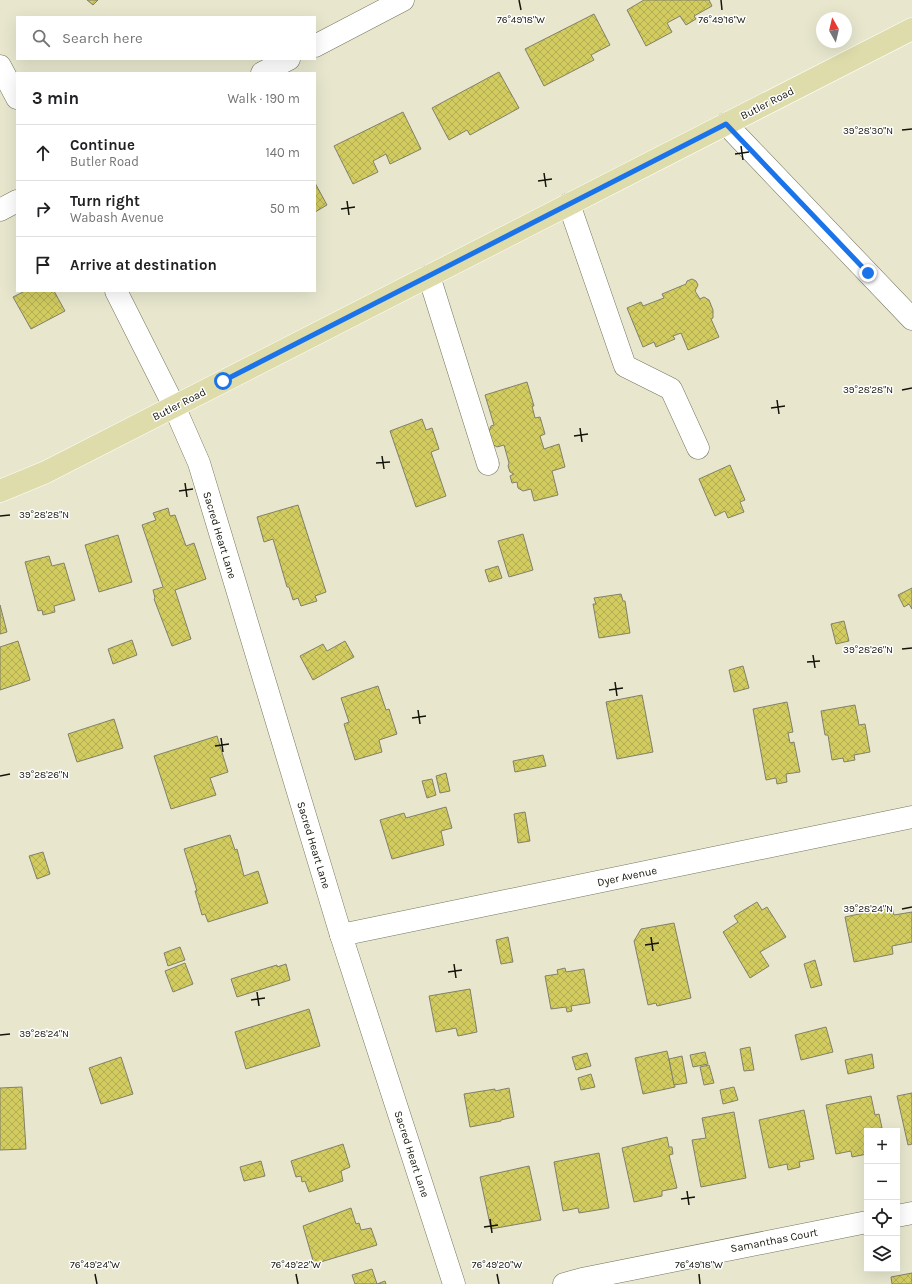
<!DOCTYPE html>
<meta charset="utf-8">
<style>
:root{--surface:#fff;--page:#f6f6f6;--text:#202124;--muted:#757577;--line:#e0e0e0}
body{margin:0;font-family:Karla,sans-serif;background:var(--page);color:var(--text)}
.controls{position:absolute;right:12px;bottom:12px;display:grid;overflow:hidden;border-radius:0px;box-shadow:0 4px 16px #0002}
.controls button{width:36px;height:36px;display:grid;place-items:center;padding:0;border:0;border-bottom:1px solid var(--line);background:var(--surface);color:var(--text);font:20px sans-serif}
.compass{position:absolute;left:816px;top:12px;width:36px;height:36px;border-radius:50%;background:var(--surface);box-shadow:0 4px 16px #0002;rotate:352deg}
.stop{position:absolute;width:12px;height:12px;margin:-9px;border:3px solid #1a73e8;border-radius:50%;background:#fff}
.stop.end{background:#1a73e8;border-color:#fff;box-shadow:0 1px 4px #0008}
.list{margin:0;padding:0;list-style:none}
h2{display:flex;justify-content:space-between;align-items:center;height:52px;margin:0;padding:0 16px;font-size:17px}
h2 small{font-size:13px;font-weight:400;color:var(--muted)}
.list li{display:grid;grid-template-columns:26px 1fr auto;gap:12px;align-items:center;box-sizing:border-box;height:56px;padding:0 16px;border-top:1px solid var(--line)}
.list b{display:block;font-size:15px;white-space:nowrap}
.list p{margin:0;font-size:13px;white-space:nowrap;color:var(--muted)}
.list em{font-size:13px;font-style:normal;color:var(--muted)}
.icon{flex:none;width:22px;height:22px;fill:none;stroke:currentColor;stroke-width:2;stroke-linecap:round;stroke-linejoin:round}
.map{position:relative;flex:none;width:912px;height:1284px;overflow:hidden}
.search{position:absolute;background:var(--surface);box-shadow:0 4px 16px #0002;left:16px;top:16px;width:300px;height:44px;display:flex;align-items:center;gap:10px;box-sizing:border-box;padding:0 14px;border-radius:0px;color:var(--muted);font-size:15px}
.panel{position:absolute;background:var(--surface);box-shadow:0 4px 16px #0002;left:16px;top:72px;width:300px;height:220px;border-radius:0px}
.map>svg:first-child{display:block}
.building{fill:url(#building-cross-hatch);stroke:#81816a}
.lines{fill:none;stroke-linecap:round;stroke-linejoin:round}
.minor-casing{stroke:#75755e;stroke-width:23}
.major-casing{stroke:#fff;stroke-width:23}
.minor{stroke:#fff;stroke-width:22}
.major{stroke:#dedcab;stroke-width:22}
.route{stroke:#1a73e8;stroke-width:5}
.ticks{fill:none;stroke:#15150c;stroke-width:1.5}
.labels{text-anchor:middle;stroke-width:3;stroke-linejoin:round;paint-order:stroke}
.street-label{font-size:11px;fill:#15150c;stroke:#fff}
.ticks-label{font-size:10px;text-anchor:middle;fill:#15150c;stroke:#fff;stroke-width:3;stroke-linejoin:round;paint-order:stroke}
</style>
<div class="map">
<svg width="912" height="1284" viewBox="0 0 912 1284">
<defs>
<pattern id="building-cross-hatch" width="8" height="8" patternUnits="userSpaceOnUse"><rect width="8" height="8" fill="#d1cb60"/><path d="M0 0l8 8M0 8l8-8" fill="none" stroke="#b3ad52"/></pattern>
</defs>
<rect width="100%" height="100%" fill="#e8e7ce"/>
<g class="building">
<polygon points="87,0 98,0 93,5"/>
<polygon points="644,0 709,0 712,6 694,16 696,19 686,25 680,16 667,23 672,32 646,46 627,10"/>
<polygon points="594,14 610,45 591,55 594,60 544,86 525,49"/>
<polygon points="499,72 519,108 470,135 467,130 449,140 432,108"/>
<polygon points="403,112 421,149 390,164 386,154 373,161 378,172 353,184 334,146"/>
<polygon points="315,183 327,205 315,212"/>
<polygon points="692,279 696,281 698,285 695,291 700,299 704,297 709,300 713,310 713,318 711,319 719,337 688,350 681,333 673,336 675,339 656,347 654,342 643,347 627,308 641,302 643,306 664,298 662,294 686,284 687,281"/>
<polygon points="25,291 54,291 65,311 31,329 13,297"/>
<polygon points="527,382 534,406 532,406 535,418 540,417 545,434 540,436 544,449 559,444 565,467 552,471 558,495 534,501 531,489 523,491 518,488 517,482 512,483 510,476 514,474 510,472 508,466 509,463 504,445 497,447 492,444 488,434 491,426 494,425 485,395"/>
<polygon points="422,419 426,430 432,428 439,449 431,452 446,496 416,507 390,431"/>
<polygon points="730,465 745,500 740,502 744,512 728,518 725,511 715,516 699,479"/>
<polygon points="298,505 326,592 315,596 317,601 301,606 298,598 293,600 289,587 287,587 273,539 264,542 257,517"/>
<polygon points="168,508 170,516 175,515 186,546 194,543 206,579 175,590 191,639 172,646 154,599 155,598 153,590 163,587 142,525 156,520 153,513"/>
<polygon points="523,534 533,570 509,577 498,541"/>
<polygon points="118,535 132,582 99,592 85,545"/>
<polygon points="49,556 52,566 64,563 75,600 54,606 55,612 43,615 42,610 38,611 25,562"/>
<polygon points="498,566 502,578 489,582 485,570"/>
<polygon points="912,588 912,609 909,604 904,607 898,595"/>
<polygon points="621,594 623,601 625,601 630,633 599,638 593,604 596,604 594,598"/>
<polygon points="0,605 7,632 0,634"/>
<polygon points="844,621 849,641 836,644 831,624"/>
<polygon points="132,640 137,655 113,664 108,649"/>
<polygon points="18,641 30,680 0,690 0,647"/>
<polygon points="345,641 354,657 313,680 300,656 323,644 327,651"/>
<polygon points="743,666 749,688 734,692 729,670"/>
<polygon points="378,686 386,710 389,709 397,734 379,740 382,752 355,760 344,724 349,722 341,698"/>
<polygon points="642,695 653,752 617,759 606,702"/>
<polygon points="787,702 793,732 788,733 790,743 794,742 800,772 786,774 787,782 777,784 776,778 766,780 753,709"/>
<polygon points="855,705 859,725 865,724 870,752 854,755 855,760 844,762 843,758 832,760 828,735 825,735 821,711"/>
<polygon points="114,719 123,748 77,762 68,734"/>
<polygon points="217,736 228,772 210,778 216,795 171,809 154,756"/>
<polygon points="543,755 546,766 515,772 513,761"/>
<polygon points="446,773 450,791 440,793 436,776"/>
<polygon points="432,779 436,795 427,798 422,781"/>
<polygon points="446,807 452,828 441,831 444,845 392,859 380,820 404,813 406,818"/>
<polygon points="525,812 530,841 518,843 514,814"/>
<polygon points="230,835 235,850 237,849 244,876 258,871 268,903 208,922 205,914 202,915 195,891 197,891 184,849"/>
<polygon points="43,852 50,874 37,879 29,856"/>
<polygon points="757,902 762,910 767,907 786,937 760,952 769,966 750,978 723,932 738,922 734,916"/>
<polygon points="892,907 894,915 912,912 912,942 892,946 893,954 854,962 845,917"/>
<polygon points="674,923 691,998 657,1006 656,1003 648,1005 634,941 641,929"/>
<polygon points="508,937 513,962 501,964 496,940"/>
<polygon points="180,947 185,960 168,966 164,953"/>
<polygon points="815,960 822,985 811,988 804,964"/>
<polygon points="185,963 193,984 173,992 165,971"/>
<polygon points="286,964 290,980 237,997 231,979 277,965 277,967"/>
<polygon points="565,968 566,972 584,969 590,1003 571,1006 572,1011 567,1012 566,1007 551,1009 545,976 558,974 557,970"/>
<polygon points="470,989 477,1032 458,1036 456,1028 436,1032 429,996"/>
<polygon points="309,1009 320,1046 246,1069 235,1032"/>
<polygon points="826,1027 833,1052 801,1060 795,1035"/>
<polygon points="750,1047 754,1070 744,1071 740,1049"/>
<polygon points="667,1051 675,1087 643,1094 635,1058"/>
<polygon points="705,1052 708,1064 693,1067 690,1055"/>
<polygon points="587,1053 591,1066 576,1070 572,1057"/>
<polygon points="872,1054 874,1068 848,1074 845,1060"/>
<polygon points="682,1056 687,1083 674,1085 669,1059"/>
<polygon points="121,1057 133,1094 101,1104 89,1068"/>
<polygon points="709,1065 714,1083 704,1085 700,1067"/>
<polygon points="591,1074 595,1087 581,1090 578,1078"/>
<polygon points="22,1087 26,1149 0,1150 0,1088"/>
<polygon points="734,1087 738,1100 723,1104 720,1090"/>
<polygon points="509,1088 514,1117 501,1120 501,1121 470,1127 464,1094 495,1089 495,1091"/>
<polygon points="912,1093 912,1144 908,1145 897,1096"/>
<polygon points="871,1096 875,1115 879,1114 882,1128 877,1129 877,1131 867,1131 867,1154 852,1157 851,1151 836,1154 826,1105"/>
<polygon points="804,1110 814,1159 799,1162 800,1167 788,1170 787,1164 769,1168 759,1120"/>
<polygon points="734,1112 746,1178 701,1187 692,1140 706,1138 702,1118"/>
<polygon points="667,1137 669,1147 672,1147 673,1154 669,1155 677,1188 662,1191 662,1196 634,1202 622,1148"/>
<polygon points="343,1144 350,1167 341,1171 343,1181 309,1192 305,1181 302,1182 301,1176 296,1177 291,1161"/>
<polygon points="599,1153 609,1208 579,1213 578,1208 563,1211 554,1162"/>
<polygon points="261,1161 265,1176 244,1181 240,1167"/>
<polygon points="529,1166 541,1220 491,1229 480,1177"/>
<polygon points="351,1208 356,1224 359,1223 361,1230 371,1228 377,1245 314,1264 303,1226"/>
<polygon points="372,1269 377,1284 385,1281 386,1284 355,1284 352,1275"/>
<polygon points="912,1273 912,1284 892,1284 891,1277"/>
</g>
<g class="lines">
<defs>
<g id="minor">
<polyline points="315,46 403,0"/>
<polyline points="0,66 17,98"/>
<polyline points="262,73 289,59"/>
<polyline points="726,124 912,319"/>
<polyline points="569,204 625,366 671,389 698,448"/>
<polyline points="0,210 17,201"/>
<polyline points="429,276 488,464"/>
<polyline points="116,291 174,406 199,463 341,935 454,1284"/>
<polyline points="341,935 912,817"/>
<polyline points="897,1216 912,1213"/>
<polyline points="564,1284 582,1279 867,1222"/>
</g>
<polyline id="major" points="0,491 46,472 912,29"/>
</defs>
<use href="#minor" class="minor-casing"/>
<use href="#major" class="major-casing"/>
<use href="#minor" class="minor"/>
<use href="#major" class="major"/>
</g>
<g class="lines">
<polyline class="route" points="223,381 726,124 868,273"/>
</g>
<path class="ticks" d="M519,0l2,10M721,0l1,10M902,130l10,-1M741,146l2,14M735,154l14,-2M544,173l2,14M538,181l14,-2M347,201l2,14M341,209l14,-2M902,390l10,-2M777,400l2,14M771,408l14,-2M580,428l2,14M574,436l14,-2M382,456l2,13M376,463l14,-1M185,483l2,14M179,491l14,-2M0,516l10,-1M902,649l10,-1M813,655l2,13M807,662l13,-1M615,682l2,14M609,690l14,-2M418,710l2,14M412,718l14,-2M221,738l2,14M215,746l14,-2M0,776l10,-2M902,909l10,-2M651,937l2,14M645,945l14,-2M454,964l2,14M448,972l14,-2M257,992l2,14M251,1000l14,-2M0,1035l10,-1M687,1191l2,14M681,1199l14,-2M490,1219l2,14M484,1227l14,-2M95,1274l2,10M296,1274l2,10M497,1274l2,10M699,1274l1,10"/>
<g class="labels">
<g class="street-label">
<text transform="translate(767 103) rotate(-27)" y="4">Butler Road</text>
<text transform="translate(179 404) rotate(-27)" y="4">Butler Road</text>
<text transform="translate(220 535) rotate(73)" y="4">Sacred Heart Lane</text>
<text transform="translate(314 845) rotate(73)" y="4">Sacred Heart Lane</text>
<text transform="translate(627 876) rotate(-12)" y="4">Dyer Avenue</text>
<text transform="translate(412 1154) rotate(72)" y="4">Sacred Heart Lane</text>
<text transform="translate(774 1240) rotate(-11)" y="4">Samanthas Court</text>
</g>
</g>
<g class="ticks-label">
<text x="521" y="23">76°49'18"W</text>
<text x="722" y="23">76°49'16"W</text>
<text x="868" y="134">39°28'30"N</text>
<text x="868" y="393">39°28'28"N</text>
<text x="44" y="518">39°28'28"N</text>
<text x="868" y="653">39°28'26"N</text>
<text x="44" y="778">39°28'26"N</text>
<text x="868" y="912">39°28'24"N</text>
<text x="44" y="1037">39°28'24"N</text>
<text x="95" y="1268">76°49'24"W</text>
<text x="296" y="1268">76°49'22"W</text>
<text x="497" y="1268">76°49'20"W</text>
<text x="699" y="1268">76°49'18"W</text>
</g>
</svg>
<div class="controls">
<button>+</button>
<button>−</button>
<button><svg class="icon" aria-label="locate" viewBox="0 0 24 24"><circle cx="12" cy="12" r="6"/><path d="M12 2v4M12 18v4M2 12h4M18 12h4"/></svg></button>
<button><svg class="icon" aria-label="layers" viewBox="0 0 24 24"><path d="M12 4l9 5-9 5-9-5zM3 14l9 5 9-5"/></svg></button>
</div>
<svg class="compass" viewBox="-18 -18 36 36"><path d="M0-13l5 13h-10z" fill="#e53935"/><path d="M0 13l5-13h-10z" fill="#757577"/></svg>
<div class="stop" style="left:223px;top:381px"></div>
<div class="stop end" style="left:868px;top:273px"></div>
<div class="search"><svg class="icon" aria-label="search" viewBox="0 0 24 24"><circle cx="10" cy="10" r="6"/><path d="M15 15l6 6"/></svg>Search here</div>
<section class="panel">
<h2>3 min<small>Walk · 190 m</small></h2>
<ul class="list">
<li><svg class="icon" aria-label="ahead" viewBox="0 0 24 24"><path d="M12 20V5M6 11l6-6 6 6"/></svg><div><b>Continue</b><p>Butler Road</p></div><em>140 m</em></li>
<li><svg class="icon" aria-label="right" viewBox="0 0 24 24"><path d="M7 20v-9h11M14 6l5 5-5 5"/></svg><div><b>Turn right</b><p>Wabash Avenue</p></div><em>50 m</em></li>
<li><svg class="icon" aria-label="arrive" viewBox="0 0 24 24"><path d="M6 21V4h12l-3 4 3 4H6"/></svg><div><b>Arrive at destination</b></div></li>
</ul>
</section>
</div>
